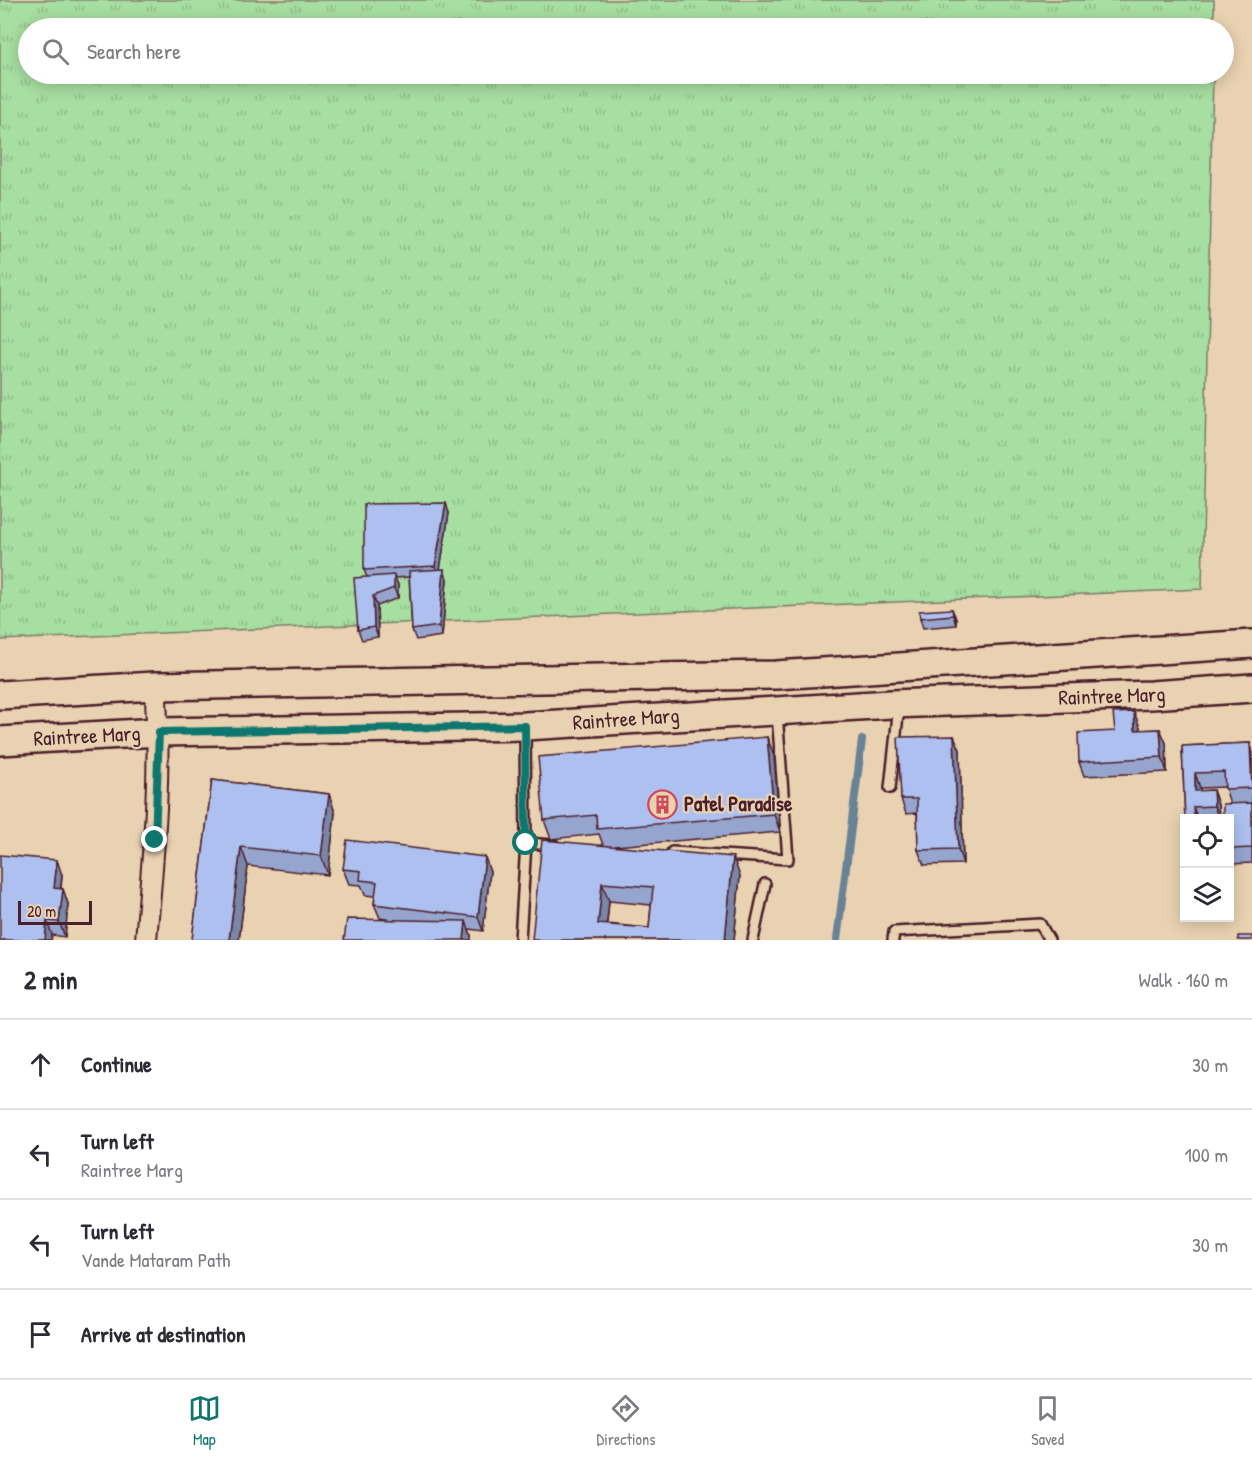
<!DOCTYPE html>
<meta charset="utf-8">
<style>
:root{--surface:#fff;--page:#f2f2f3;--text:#2b2b33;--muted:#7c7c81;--line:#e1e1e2;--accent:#0f766e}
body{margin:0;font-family:"Patrick Hand",sans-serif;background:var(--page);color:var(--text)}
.controls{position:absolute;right:18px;bottom:18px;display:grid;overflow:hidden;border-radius:0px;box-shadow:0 3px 15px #0003}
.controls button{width:54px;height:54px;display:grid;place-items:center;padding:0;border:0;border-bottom:2px solid var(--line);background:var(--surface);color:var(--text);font:30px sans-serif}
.scale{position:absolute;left:18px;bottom:15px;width:74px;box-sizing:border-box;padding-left:6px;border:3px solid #4a1f2b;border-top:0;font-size:16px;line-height:21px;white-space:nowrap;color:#4a1f2b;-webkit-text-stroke:4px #e9d2b1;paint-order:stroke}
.stop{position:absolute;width:18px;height:18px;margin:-14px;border:4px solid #0f766e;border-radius:50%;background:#fff}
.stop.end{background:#0f766e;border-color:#fff;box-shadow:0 2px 6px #0008}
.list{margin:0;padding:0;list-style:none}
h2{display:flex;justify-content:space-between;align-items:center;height:78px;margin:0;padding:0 24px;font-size:26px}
h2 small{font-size:20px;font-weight:400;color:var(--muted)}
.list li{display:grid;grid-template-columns:39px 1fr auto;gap:18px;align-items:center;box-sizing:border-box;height:90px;padding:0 24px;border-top:2px solid var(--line)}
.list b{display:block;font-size:22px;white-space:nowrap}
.list p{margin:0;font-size:20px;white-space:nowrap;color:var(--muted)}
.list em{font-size:20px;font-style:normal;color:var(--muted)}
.icon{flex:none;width:33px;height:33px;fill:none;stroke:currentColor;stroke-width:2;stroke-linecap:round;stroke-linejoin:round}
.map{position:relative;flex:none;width:1252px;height:940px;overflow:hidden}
.search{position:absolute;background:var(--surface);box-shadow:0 3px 15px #0003;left:18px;right:18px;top:18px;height:66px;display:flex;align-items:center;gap:15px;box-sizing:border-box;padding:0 21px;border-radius:33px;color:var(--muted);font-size:22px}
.sheet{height:438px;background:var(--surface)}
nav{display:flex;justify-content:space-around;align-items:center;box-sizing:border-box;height:84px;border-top:2px solid var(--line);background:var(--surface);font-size:16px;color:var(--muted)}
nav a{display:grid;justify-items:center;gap:3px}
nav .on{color:var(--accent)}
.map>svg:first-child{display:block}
.grass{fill:url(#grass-tufts);stroke:#787e66;stroke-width:1.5}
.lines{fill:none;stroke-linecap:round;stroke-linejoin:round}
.stream{stroke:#688395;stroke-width:8}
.lane-casing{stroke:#4a1f2b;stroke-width:14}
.street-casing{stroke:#4a1f2b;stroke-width:24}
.secondary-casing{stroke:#4a1f2b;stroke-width:32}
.lane{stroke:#e9d2b1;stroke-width:9}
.street{stroke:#e9d2b1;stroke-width:20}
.secondary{stroke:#e9d2b1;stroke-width:27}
.wall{fill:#96a5ce;stroke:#4a1f2b;stroke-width:1.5;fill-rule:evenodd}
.shaded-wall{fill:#7a86a7;stroke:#4a1f2b;stroke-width:1.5}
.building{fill:#aec0ef;stroke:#4a1f2b;stroke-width:1.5;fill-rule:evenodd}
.route{stroke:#0f766e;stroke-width:8}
.labels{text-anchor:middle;stroke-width:4.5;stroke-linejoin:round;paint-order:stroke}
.street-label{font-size:21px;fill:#4a1f2b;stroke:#e9d2b1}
.poi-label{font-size:21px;font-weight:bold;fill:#4a1f2b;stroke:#e9d2b1;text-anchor:start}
</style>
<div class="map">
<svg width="1252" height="940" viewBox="0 0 1252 940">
<defs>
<pattern id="grass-tufts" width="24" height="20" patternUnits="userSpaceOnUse" patternTransform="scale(1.5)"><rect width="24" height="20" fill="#a7dea1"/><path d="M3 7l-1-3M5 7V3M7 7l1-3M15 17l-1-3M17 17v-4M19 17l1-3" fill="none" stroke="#91be8b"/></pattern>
</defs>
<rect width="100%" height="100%" fill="#e9d2b1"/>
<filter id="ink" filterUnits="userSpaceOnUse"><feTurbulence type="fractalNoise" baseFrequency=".0167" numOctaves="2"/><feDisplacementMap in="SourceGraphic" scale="12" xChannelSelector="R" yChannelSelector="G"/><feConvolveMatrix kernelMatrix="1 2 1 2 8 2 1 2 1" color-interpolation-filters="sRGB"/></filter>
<g filter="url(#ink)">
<polygon class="grass" points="0,0 1214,0 1214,28 28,28 28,74 1213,74 1202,589 0,640"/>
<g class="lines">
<polyline class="stream" points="837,940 862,740"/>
<defs>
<g id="lane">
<polyline points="890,788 899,706"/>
<polyline points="526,843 554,845"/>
<polyline points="672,852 788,859 777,713"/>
<polyline points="520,940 526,843 525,730"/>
<polyline points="753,940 765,884"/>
<polyline points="893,940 894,932 1040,924 1049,940"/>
</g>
<path id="street" d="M146,940c7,-84 16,-169 9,-254"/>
<g id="secondary">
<polyline points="0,695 155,686 776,675 1252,644"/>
<polyline points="0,741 159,732 525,726 891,704 1151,695 1252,688"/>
</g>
</defs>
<use href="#lane" class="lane-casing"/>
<use href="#street" class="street-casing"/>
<use href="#secondary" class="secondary-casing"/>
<use href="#lane" class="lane"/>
<use href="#street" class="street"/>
<use href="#secondary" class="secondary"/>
</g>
<g class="wall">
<polygon points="449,513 440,569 447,579 442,636 416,640 412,630 409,577 395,578 398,585 398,598 377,606 378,637 362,640 358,630 367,577 364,570"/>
<polygon points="952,609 956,619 956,625 923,628 920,618"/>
<polygon points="1140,727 1140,730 1160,729 1166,743 1167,772 1084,776 1079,762"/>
<polygon points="954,736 960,750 963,864 924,865 918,850 917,813 906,814 901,799"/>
<path d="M767,737l7,19 6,76 -165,14 125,30 -6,64h-202l71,-95 -4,-11 -48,5 -7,-19zM609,901l42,4 -2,23 -42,-4z"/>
<polygon points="1250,743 1252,749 1252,863 1230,864 1230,804 1225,787 1200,788 1200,791 1213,790 1218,805 1219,819 1185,819 1182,746"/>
<polygon points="212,780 329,794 335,813 328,875 248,866 239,940 192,940"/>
<polygon points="343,869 490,872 483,931 469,929 471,936 392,920 380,918 374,904 375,896 365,895 361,885 349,884"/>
<polygon points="62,875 61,889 63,889 68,904 65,937 52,935 51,940 0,940"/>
</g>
<g class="shaded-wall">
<polygon points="446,503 449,513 439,576 435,566"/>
<polygon points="444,569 447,579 442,636 439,626"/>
<polygon points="394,575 398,585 398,598 394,588"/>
<polygon points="373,596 377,606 378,637 374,627"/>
<polygon points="952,609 956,619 956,625 953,615"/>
<polygon points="1134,712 1140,727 1141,745 1135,730"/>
<polygon points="1160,729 1166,743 1167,772 1162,757"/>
<polygon points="954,736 960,750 963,864 958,849"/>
<polygon points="767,737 774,756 780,832 774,814"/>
<polygon points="1250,743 1252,749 1252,788"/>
<polygon points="1195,773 1200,788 1201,805 1195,791"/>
<polygon points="1213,790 1218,805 1219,819 1214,806"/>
<polygon points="329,794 335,813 328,875 321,856"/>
<polygon points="1193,807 1198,819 1194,819"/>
<polygon points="241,847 248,866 239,940 229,940"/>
<polygon points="485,857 490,872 483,931 478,917"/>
<polygon points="733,857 740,876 734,940 725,940"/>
<polygon points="57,860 62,875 59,903 54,888"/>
<polygon points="602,883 609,901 605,940 598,924"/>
<polygon points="63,889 68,904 65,937 59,922"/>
<polygon points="47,921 52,935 51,940 45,940"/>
<polygon points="466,921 471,936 471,940 464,940"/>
</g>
<g class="building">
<polygon points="446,503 435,566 364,570 364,504"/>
<polygon points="444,569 439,626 412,630 409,571"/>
<polygon points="394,575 394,588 373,596 374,627 358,630 354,578"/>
<polygon points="952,609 953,615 920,618 919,611"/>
<polygon points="1134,712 1135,730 1160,729 1162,757 1079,762 1078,733 1115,731 1113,713"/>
<polygon points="954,736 958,849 918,850 917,799 901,799 898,737"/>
<polygon points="767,737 774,814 597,829 596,815 544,820 538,757"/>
<polygon points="1250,743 1252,788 1225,789 1224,772 1195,773 1195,791 1213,790 1214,806 1193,807 1194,819 1185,819 1182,746"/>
<polygon points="212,780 329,794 321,856 241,847 229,940 192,940"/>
<polygon points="1252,803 1252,848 1230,849 1230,819 1223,819 1223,804"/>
<polygon points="347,840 485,857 478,917 374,904 377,882 360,880 361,871 343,869"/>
<path d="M542,840l191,17 -8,83h-193zM602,883l51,4 -4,41 -51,-4z"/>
<polygon points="0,855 57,860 54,888 63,889 59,922 47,921 45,940 0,940"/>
<polygon points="347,919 466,921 464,940 344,940"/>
<rect x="1238" y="936" width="14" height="4"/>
</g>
</g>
<g class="lines" filter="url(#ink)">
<polyline class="route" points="155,840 159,732 525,726 526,843"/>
</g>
<defs>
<symbol id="building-ring" viewBox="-11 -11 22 22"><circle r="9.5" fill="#e9d2b1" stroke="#d1495b" stroke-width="1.5"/><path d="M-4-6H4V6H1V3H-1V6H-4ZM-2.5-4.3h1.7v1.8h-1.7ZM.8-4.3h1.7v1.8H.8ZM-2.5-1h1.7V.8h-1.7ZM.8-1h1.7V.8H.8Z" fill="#d1495b"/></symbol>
</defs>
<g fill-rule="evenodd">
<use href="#building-ring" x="646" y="788" width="33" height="33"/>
</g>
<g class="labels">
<g class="street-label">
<text transform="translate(1112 696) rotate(-2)" y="7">Raintree Marg</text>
<text transform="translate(626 719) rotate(-4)" y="7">Raintree Marg</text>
<text transform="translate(87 736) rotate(-3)" y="7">Raintree Marg</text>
</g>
<g class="poi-label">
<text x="684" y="811">Patel Paradise</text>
</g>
</g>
</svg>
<div class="controls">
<button><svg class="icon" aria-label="locate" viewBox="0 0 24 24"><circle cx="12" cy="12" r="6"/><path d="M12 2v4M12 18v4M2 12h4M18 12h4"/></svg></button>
<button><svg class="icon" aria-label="layers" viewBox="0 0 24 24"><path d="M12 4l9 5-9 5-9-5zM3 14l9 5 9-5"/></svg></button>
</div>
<div class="scale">20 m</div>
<div class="stop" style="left:526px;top:843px"></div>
<div class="stop end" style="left:155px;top:840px"></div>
<div class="search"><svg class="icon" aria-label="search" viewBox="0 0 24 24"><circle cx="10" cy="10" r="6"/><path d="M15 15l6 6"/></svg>Search here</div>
</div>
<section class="sheet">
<h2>2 min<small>Walk · 160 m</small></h2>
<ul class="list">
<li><svg class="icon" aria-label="ahead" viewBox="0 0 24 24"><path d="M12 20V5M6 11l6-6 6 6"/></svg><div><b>Continue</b></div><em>30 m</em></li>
<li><svg class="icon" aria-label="left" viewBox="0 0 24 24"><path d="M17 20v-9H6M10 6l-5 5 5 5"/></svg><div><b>Turn left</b><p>Raintree Marg</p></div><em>100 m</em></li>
<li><svg class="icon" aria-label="left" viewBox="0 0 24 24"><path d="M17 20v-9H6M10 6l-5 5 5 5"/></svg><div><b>Turn left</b><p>Vande Mataram Path</p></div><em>30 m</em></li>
<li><svg class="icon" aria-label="arrive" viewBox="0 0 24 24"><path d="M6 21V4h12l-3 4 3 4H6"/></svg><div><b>Arrive at destination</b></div></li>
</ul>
</section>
<nav>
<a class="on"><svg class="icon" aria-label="map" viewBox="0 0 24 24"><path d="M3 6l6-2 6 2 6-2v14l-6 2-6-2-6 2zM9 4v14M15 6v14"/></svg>Map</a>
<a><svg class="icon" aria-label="directions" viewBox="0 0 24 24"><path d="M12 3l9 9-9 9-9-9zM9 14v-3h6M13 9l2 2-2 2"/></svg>Directions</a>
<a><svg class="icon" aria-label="saved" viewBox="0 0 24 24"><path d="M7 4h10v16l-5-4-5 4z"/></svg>Saved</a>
</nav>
